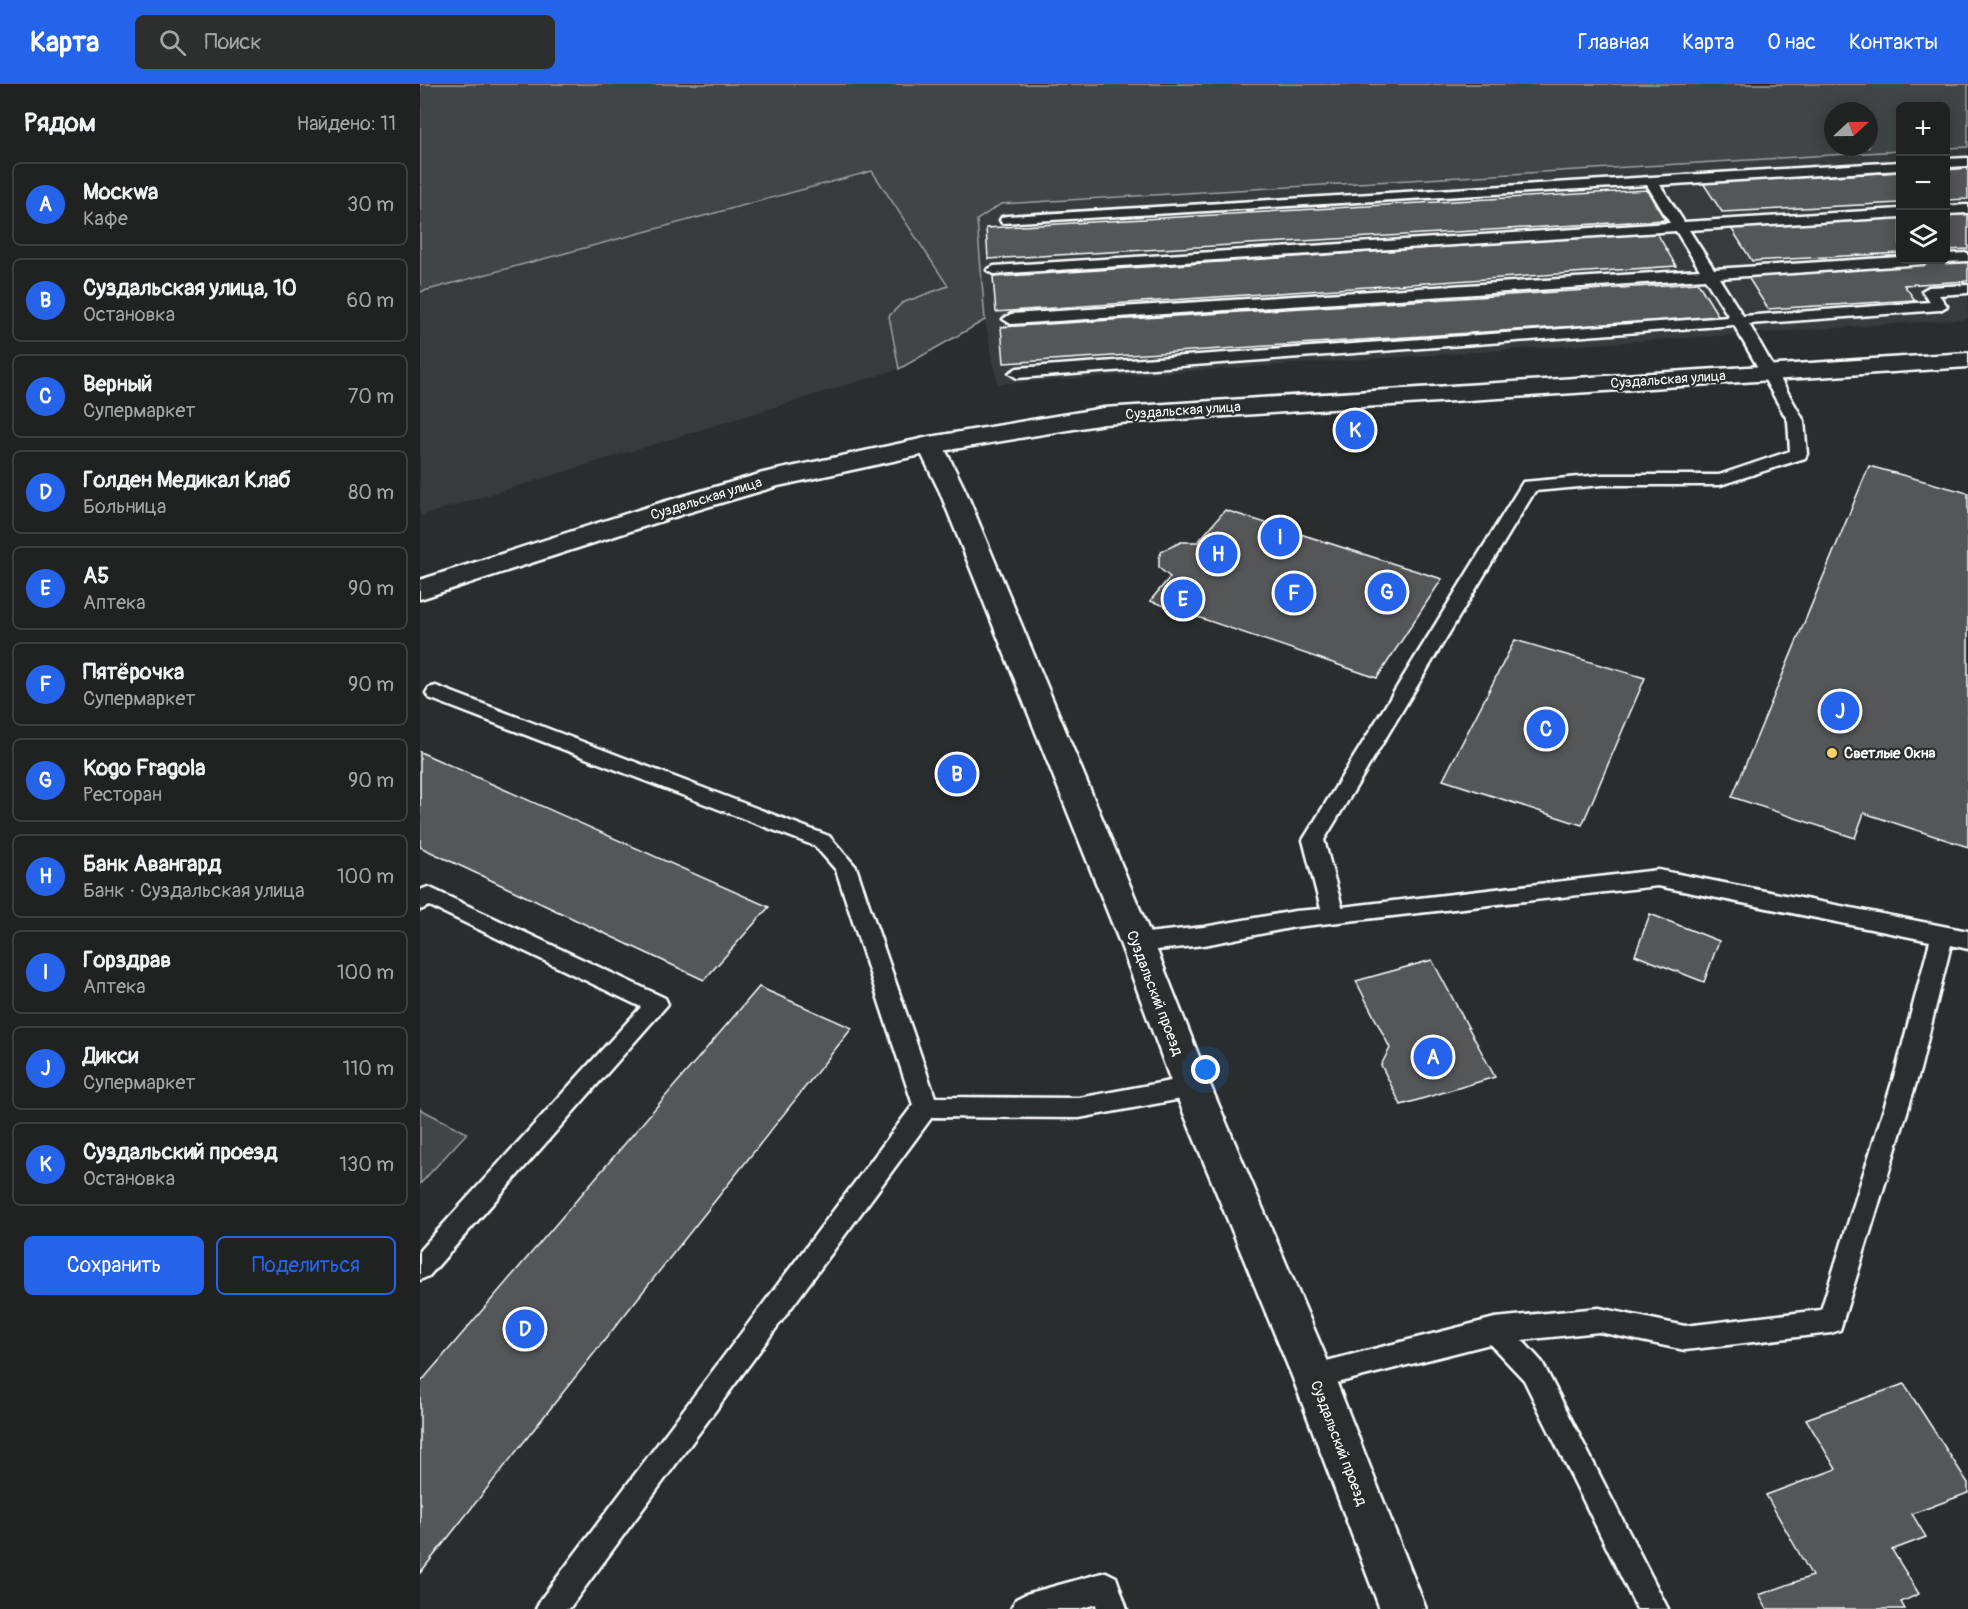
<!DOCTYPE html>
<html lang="ru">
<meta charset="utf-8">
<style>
:root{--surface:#202222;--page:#2d2f2f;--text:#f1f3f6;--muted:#a2a4a5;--line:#3d3f40;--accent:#2563eb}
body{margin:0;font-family:Pangolin,sans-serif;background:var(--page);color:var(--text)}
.controls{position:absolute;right:18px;top:18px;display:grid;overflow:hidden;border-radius:9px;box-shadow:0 3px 15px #0003}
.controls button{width:54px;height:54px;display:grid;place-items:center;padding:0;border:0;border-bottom:2px solid var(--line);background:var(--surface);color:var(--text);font:30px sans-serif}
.compass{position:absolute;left:1404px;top:18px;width:54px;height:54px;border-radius:50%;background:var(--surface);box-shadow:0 3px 15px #0003;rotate:68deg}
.you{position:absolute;left:786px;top:986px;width:21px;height:21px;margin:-15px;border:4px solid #fff;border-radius:50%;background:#1a73e8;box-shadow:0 0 0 9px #1a73e833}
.badge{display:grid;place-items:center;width:39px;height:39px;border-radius:50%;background:var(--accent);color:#fff;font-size:20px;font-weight:700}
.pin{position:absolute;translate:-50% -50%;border:3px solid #fff;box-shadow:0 2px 6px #0006}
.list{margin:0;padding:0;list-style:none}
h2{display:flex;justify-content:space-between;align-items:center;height:78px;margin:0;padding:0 24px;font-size:26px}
h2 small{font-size:20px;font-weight:400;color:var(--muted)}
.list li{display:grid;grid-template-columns:39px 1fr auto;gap:18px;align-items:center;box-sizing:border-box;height:84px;margin:0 12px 12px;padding:0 12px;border:2px solid var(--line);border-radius:9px}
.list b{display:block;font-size:22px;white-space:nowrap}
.list p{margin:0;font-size:20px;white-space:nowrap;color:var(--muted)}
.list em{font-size:20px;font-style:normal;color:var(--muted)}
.actions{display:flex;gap:12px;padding:18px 24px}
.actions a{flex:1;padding:14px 0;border:2px solid var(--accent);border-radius:9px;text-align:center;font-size:21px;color:var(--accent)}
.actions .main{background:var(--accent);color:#fff}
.icon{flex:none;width:33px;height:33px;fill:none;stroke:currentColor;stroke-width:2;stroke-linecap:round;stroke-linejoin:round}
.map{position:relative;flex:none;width:1548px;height:1525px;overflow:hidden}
header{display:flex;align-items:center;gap:36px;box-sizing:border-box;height:84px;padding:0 30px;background:var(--accent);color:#fff}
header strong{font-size:28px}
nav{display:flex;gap:33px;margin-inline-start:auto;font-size:21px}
.search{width:420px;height:54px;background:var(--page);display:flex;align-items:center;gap:15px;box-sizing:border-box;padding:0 21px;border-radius:9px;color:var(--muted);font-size:22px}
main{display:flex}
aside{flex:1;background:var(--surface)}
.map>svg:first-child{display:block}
.built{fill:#373a3b}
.green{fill:#414445;stroke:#a0a2a2;stroke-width:1.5;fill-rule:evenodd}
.building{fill:#555758;stroke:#fff;stroke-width:1.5}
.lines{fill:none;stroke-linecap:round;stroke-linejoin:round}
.service-casing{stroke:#fff;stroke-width:5}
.minor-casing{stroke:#fff;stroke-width:5}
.tertiary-casing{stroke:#fff;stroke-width:5}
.service{fill:#2a2d2e;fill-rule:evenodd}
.minor{fill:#2a2d2e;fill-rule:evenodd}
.tertiary{fill:#2a2d2e;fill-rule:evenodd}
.poi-dot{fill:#ffd166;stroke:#2a2d2e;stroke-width:2}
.labels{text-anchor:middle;stroke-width:4.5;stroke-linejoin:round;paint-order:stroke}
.far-street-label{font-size:14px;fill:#fff;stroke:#2a2d2e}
.poi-label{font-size:15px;font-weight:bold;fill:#fff;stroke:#2a2d2e;text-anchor:start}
.street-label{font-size:15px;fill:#fff;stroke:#2a2d2e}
</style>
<header>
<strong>Карта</strong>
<div class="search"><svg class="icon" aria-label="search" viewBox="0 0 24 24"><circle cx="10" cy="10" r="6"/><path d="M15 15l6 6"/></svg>Поиск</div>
<nav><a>Главная</a><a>Карта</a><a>О нас</a><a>Контакты</a></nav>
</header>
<main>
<aside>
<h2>Рядом<small>Найдено: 11</small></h2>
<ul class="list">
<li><span class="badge">A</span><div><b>Москwa</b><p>Кафе</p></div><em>30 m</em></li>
<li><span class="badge">B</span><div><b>Суздальская улица, 10</b><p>Остановка</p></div><em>60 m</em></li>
<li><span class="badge">C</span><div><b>Верный</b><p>Супермаркет</p></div><em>70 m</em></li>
<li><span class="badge">D</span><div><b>Голден Медикал Клаб</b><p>Больница</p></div><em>80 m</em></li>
<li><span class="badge">E</span><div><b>А5</b><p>Аптека</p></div><em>90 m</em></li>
<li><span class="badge">F</span><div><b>Пятёрочка</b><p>Супермаркет</p></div><em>90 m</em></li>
<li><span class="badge">G</span><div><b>Kogo Fragola</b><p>Ресторан</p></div><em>90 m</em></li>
<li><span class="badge">H</span><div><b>Банк Авангард</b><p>Банк · Суздальская улица</p></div><em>100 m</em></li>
<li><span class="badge">I</span><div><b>Горздрав</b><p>Аптека</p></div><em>100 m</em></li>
<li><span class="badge">J</span><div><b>Дикси</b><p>Супермаркет</p></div><em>110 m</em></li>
<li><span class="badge">K</span><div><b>Суздальский проезд</b><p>Остановка</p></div><em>130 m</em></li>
</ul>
<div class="actions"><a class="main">Сохранить</a><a>Поделиться</a></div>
</aside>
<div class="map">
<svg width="1548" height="1525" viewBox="0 0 1548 1525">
<rect width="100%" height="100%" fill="#2a2d2e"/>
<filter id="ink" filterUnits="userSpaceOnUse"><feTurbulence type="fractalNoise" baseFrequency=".0167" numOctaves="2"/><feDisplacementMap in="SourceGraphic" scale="12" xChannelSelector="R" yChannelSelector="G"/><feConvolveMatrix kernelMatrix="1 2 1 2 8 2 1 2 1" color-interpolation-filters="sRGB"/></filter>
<g filter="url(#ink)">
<g class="built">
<polygon points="1548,63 1548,235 578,300 575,287 565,236 557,135 581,120 1480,67 1480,176 1526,176 1526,64"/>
<polygon points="452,87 529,203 482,219 469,232 479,285 0,432 0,208"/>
</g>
<g class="green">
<path d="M0,0h1548v63l-22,1v-42h-46v45l-899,53 -24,16 8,100 -86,49 -10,-53 13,-13 46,-17 -76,-115 -452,121zM1413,27h36v36h-36z"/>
<polygon points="0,1025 47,1049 0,1100"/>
</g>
<g class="building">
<polygon points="1548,84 1548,115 1526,116 1526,86"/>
<polygon points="1480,88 1480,119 1302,128 1283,99"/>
<polygon points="1227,106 1245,136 568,175 566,144"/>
<polygon points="1548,130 1548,165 1526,166 1526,132"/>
<polygon points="1480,134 1480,169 1332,177 1311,144"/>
<polygon points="1237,149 1256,182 576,228 573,193"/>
<polygon points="1548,177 1548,197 1484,201 1495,216 1348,225 1326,190"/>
<polygon points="1278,199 1299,233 584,279 581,243"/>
<polygon points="1449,382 1548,409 1548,763 1444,729 1435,754 1312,713"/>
<polygon points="805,426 984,483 1022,495 957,594 730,517 750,493 739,484 739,473 742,467 761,458 778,458"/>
<polygon points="1095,556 1225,594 1162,741 1023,696"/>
<polygon points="0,668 349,823 284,896 0,763"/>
<polygon points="1230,830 1299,857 1284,898 1215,871"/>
<polygon points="1012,876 1075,993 981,1021 961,981 970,964 936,897"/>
<polygon points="339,903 432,944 0,1489 0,1299"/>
<polygon points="1484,1300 1548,1399 1548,1409 1492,1430 1506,1453 1472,1466 1499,1510 1481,1518 1485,1525 1347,1525 1339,1511 1392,1492 1346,1411 1416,1385 1386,1335"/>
</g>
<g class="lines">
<defs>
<g id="service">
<polygon points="1548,74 1548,82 1526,83 1526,75"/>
<polygon points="1480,78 1480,86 1240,101 1264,138 1480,125 1480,133 1269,146 1294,185 1480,173 1480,176 1510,176 1503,180 1299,194 1323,232 1510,218 1502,207 1509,203 1548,201 1548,209 1519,211 1527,222 1520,226 1329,240 1384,337 1387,370 1385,374 1300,401 1182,401 1115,407 904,756 922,823 1238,786 1548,847 1548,865 1531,861 1500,986 1420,1246 1411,1249 1265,1266 1179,1248 1102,1256 1122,1278 1248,1525 1217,1525 1104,1296 1070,1260 893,1305 883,1301 880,1292 883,1283 1075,1234 1179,1224 1265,1242 1401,1226 1476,986 1510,857 1238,802 875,843 784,861 717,868 709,865 706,859 709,853 717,850 784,843 875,827 901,825 883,756 1103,398 1182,391 1299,391 1370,367 1368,337 1314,241 597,294 589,289 597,284 1309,233 1285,195 591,240 583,235 591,230 1280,186 1256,147 574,190 567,186 574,182 1250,139 1227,101 582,139 580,136 582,133 587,132"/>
<polygon points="1548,121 1548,129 1526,130 1526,122"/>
<polygon points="1548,169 1548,177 1526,178 1520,176 1526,176 1526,170"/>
<polygon points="16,602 409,752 436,783 515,1013 659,1014 772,993 780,996 784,1003 780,1010 772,1013 659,1034 512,1033 149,1525 116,1525 121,1515 493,1021 416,786 395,762 9,614 6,609 9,604"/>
<polygon points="8,803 245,914 248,920 9,1192 0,1196 0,1166 221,923 10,822 0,826 0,806"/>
<polygon points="686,1488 696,1493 707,1525 677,1525 676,1520 659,1525 591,1525 596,1515 606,1510"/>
</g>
<polygon id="minor" points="510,353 519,355 523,361 546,408 734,859 791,1003 914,1292 1006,1525 960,1525 872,1292 753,1003 700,859 520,408 497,361 501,355"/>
<polygon id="tertiary" points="1548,269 1548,283 684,340 510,369 358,402 260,431 0,515 0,496 240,419 343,389 510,353 684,324"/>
</defs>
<use href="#service" class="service-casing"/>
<use href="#minor" class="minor-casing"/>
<use href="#tertiary" class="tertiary-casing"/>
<use href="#service" class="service"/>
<use href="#minor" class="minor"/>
<use href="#tertiary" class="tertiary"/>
</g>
</g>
<circle class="poi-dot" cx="1412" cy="669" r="6"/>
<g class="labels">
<g class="far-street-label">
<text transform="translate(1248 295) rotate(-4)" y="5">Суздальская улица</text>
<text transform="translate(763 326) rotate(-4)" y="5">Суздальская улица</text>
<text transform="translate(286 414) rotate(-17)" y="5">Суздальская улица</text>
</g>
<g class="poi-label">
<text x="1424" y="674">Светлые Окна</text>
</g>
<g class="street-label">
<text transform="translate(735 909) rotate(69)" y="5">Суздальский проезд</text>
<text transform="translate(919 1359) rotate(69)" y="5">Суздальский проезд</text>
</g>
</g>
</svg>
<div class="controls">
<button>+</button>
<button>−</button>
<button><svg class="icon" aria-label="layers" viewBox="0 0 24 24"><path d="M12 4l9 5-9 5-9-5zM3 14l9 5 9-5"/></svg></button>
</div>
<svg class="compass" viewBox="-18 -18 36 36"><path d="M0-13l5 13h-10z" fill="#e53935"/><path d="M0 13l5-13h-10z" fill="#a2a4a5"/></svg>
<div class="you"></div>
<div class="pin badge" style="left:1013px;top:973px">A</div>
<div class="pin badge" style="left:537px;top:690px">B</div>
<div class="pin badge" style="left:1126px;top:645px">C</div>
<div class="pin badge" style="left:105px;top:1245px">D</div>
<div class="pin badge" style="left:763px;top:515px">E</div>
<div class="pin badge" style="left:874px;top:509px">F</div>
<div class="pin badge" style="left:967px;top:508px">G</div>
<div class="pin badge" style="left:798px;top:470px">H</div>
<div class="pin badge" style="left:860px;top:453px">I</div>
<div class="pin badge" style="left:1420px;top:627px">J</div>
<div class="pin badge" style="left:935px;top:346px">K</div>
</div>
</main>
